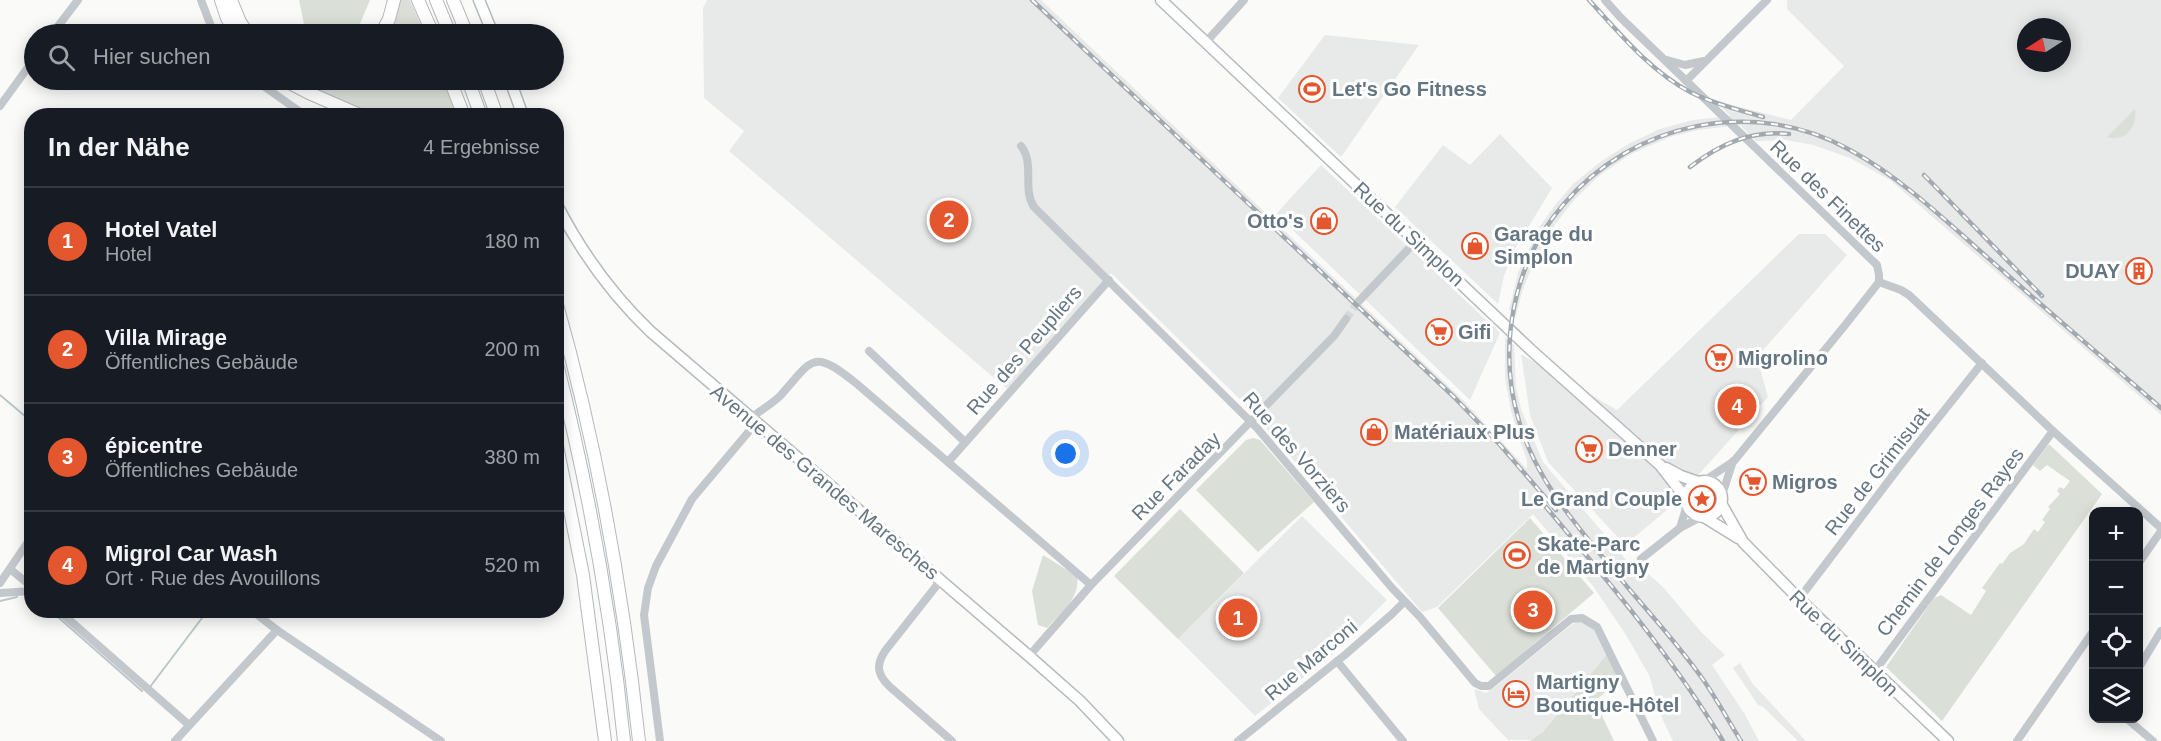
<!DOCTYPE html>
<html lang="de">
<meta charset="utf-8">
<style>
:root{--surface:#171b24;--page:#242831;--text:#f1f3f6;--muted:#9ea1a6;--line:#363941;--accent:#e4572e}
body{margin:0;font-family:Helvetica,sans-serif;background:var(--page);color:var(--text)}
.controls{position:absolute;right:18px;bottom:18px;display:grid;overflow:hidden;border-radius:12px;box-shadow:0 3px 15px #0003}
.controls button{width:54px;height:54px;display:grid;place-items:center;padding:0;border:0;border-bottom:2px solid var(--line);background:var(--surface);color:var(--text);font:30px sans-serif}
.compass{position:absolute;left:2017px;top:18px;width:54px;height:54px;border-radius:50%;background:var(--surface);box-shadow:0 3px 15px #0003;rotate:258deg}
.you{position:absolute;left:1066px;top:454px;width:21px;height:21px;margin:-15px;border:4px solid #fff;border-radius:50%;background:#1a73e8;box-shadow:0 0 0 9px #1a73e833}
.badge{display:grid;place-items:center;width:39px;height:39px;border-radius:50%;background:var(--accent);color:#fff;font-size:20px;font-weight:700}
.pin{position:absolute;translate:-50% -50%;border:3px solid #fff;box-shadow:0 2px 6px #0006}
.list{margin:0;padding:0;list-style:none}
h2{display:flex;justify-content:space-between;align-items:center;height:78px;margin:0;padding:0 24px;font-size:26px}
h2 small{font-size:20px;font-weight:400;color:var(--muted)}
.list li{display:grid;grid-template-columns:39px 1fr auto;gap:18px;align-items:center;box-sizing:border-box;height:108px;padding:0 24px;border-top:2px solid var(--line)}
.list b{display:block;font-size:22px;white-space:nowrap}
.list p{margin:0;font-size:20px;white-space:nowrap;color:var(--muted)}
.list em{font-size:20px;font-style:normal;color:var(--muted)}
.icon{flex:none;width:33px;height:33px;fill:none;stroke:currentColor;stroke-width:2;stroke-linecap:round;stroke-linejoin:round}
.map{position:relative;flex:none;width:2161px;height:741px;overflow:hidden}
.search{position:absolute;background:var(--surface);box-shadow:0 3px 15px #0003;left:24px;top:24px;width:540px;height:66px;display:flex;align-items:center;gap:15px;box-sizing:border-box;padding:0 21px;border-radius:33px;color:var(--muted);font-size:22px}
.panel{position:absolute;background:var(--surface);box-shadow:0 3px 15px #0003;left:24px;top:108px;width:540px;height:510px;border-radius:24px}
.map>svg:first-child{display:block}
.built{fill:#e8e9e9;fill-rule:evenodd}
.green{fill:#dadfd7}
.lines{fill:none;stroke-linecap:round;stroke-linejoin:round}
.stream{stroke:#bbc7cb;stroke-width:2}
.minor-tunnel{stroke:#d5d9db;stroke-width:8;stroke-dasharray:8 4;stroke-linecap:butt}
.major-casing{stroke:#b5babe;stroke-width:13}
.highway-casing{stroke:#b4b9bd;stroke-width:14}
.minor{stroke:#c3c8cc;stroke-width:8}
.major{stroke:#fff;stroke-width:10}
.highway{stroke:#fff;stroke-width:12}
.rail-casing{stroke:#a2aab0;stroke-width:4.5}
.rail{stroke:#fff;stroke-width:2;stroke-dasharray:7;stroke-linecap:butt}
.labels{text-anchor:middle;stroke-width:6;stroke-linejoin:round;paint-order:stroke}
.poi-label{font-size:20px;font-weight:bold;fill:#657683;stroke:#fff;text-anchor:start}
.street-label{font-size:20px;fill:#657683;stroke:#fff}
</style>
<div class="map">
<svg width="2161" height="741" viewBox="0 0 2161 741">
<rect width="100%" height="100%" fill="#fafaf8"/>
<g class="built">
<polygon points="707,0 1041,0 1461,398 1527,469 1527,461 1511,411 1505,378 1505,337 1514,345 1516,386 1521,409 1543,462 1638,574 1645,571 1663,587 1702,633 1725,655 1712,665 1744,713 1759,741 1673,741 1661,716 1649,675 1626,635 1593,586 1533,514 1437,607 1422,612 1250,409 1111,273 1007,389 729,151 744,131 704,98 703,8"/>
<path d="M1787,0h374v415l-271,-235 -40,-22 -37,-13 -27,-5 -30,1 -16,-16 -42,5 -28,7 -39,17 -31,21 -25,24 -22,28 -18,32 -13,33 -6,24 -7,-6 9,-37 20,-44 17,-24 19,-22 29,-23 27,-17 30,-14 33,-9 37,-4 -14,-15 75,19 53,-54 -57,-57zM2026,27h36v36h-36z"/>
<polygon points="1325,35 1419,45 1341,157 1278,98"/>
<polygon points="1500,134 1552,188 1512,254 1504,276 1498,304 1395,207 1443,145 1470,165"/>
<polygon points="1321,165 1500,333 1470,400 1276,214"/>
<polygon points="1799,234 1825,234 1847,255 1757,357 1768,397 1668,509 1625,545 1548,462 1530,415 1521,354 1617,410"/>
<polygon points="1302,516 1387,600 1329,657 1255,716 1178,639"/>
<polygon points="1580,621 1593,629 1607,654 1543,732 1533,740 1508,740 1479,709 1474,689 1486,693 1495,687 1571,625"/>
<polygon points="1740,663 1752,683 1806,741 1798,741 1763,707 1758,705 1733,668"/>
</g>
<g class="green">
<path d="M299,0h71l-11,26c-21,10 -32,11 -54,3z"/>
<polygon points="400,0 410,0 425,34 387,34"/>
<polygon points="293,80 443,80 456,115 374,115"/>
<path d="M2135,109c3,18 -10,33 -28,28z"/>
<polygon points="1253,438 1260,440 1314,502 1258,552 1196,490 1246,440"/>
<polygon points="2048,445 2050,445 2102,494 1942,721 1886,667 1934,598 1941,595 1971,615 1986,591 1982,588 2000,563 2002,564 2010,553 2024,544 2034,529 2038,532 2045,522 2042,520 2050,509 2048,507 2060,494 2057,491 2060,487 2064,489 2070,481 2047,465 2040,471 2033,465"/>
<circle cx="1703" cy="499" r="11"/>
<polygon points="1180,509 1244,573 1178,639 1114,576"/>
<polygon points="1530,518 1594,593 1496,676 1438,608"/>
<path d="M1043,555l34,21c4,22 -17,37 -30,52l-9,-3 -6,-34z"/>
<polygon points="1607,654 1620,679 1595,701 1614,741 1530,741 1543,732"/>
</g>
<g class="lines">
<g class="stream">
<polyline points="0,395 32,422"/>
<polyline points="0,601 17,597"/>
<polyline points="50,610 142,691"/>
<polyline points="150,687 208,610"/>
</g>
<polyline class="minor-tunnel" points="1346,319 1359,301"/>
<defs>
<g id="major">
<polyline points="479,0 493,34"/>
<polyline points="1161,0 1531,350 1660,465 1681,492 1686,502"/>
<polyline points="510,80 523,116"/>
<path d="M556,203c25,49 55,91 95,129l378,324 51,45 38,40"/>
<polyline points="1666,468 1681,476 1698,482"/>
<circle cx="1704" cy="499" r="18"/>
<polyline points="1722,505 1743,542 1799,599 1948,741"/>
<polyline points="1704,517 1738,538"/>
</g>
<g id="highway">
<polyline points="221,0 227,18 236,34"/>
<polyline points="231,0 240,22 248,34"/>
<polyline points="418,0 433,34"/>
<polyline points="436,0 450,34"/>
<polyline points="453,0 467,34"/>
<polyline points="381,34 389,19 394,0"/>
<polyline points="284,80 309,93 362,116"/>
<polyline points="450,80 464,116"/>
<polyline points="468,80 481,116"/>
<polyline points="484,80 497,116"/>
<path d="M556,301c41,144 67,291 83,440"/>
<path d="M556,360c32,125 55,252 68,381"/>
<polyline points="556,441 583,575 605,741"/>
</g>
</defs>
<use href="#major" class="major-casing"/>
<use href="#highway" class="highway-casing"/>
<g class="minor">
<polyline points="201,0 214,34"/>
<polyline points="1605,0 1620,17 1877,265 1879,275 1879,282"/>
<polyline points="52,34 78,0"/>
<polyline points="1206,42 1244,0"/>
<polyline points="1667,60 1685,65 1704,61"/>
<polyline points="255,80 306,116"/>
<polyline points="1686,81 1767,0"/>
<polyline points="0,106 34,59"/>
<path d="M1021,146c14,17 1,43 13,61l223,221 135,160 28,29 55,66 6,3h8l82,-67 11,-1 15,9 56,114"/>
<polyline points="1879,282 1901,290 1909,295 2053,431 2161,528"/>
<polyline points="1359,301 1416,241"/>
<polyline points="869,351 965,442"/>
<path d="M750,419c10,-9 21,-14 30,-23 34,-38 32,-48 77,-12l234,201"/>
<polyline points="948,462 1109,280"/>
<polyline points="1704,481 1734,461 1846,324 1879,282"/>
<polyline points="1722,495 1733,461"/>
<polyline points="1680,528 1687,505"/>
<polyline points="1641,559 1680,528 1701,517"/>
<polyline points="2138,564 2161,531"/>
<polyline points="10,569 32,587"/>
<path d="M941,580l-56,71c-9,14 -8,23 4,35l63,55"/>
<polyline points="0,583 32,536"/>
<polyline points="0,593 32,591"/>
<polyline points="1799,599 1900,466 1982,363"/>
<polyline points="58,610 189,725"/>
<polyline points="251,610 277,630 441,741"/>
<polyline points="1029,656 1091,585 1334,336 1346,319"/>
<polyline points="1337,661 1403,741"/>
<polyline points="2138,669 2161,631"/>
<polyline points="1874,672 2053,431"/>
<polyline points="2126,718 2153,741"/>
<polyline points="175,741 277,630"/>
<polyline points="660,741 644,615 648,588 656,566 692,499 756,423"/>
<polyline points="1238,741 1346,654 1392,614 1404,602"/>
<polyline points="2017,741 2094,630"/>
</g>
<use href="#major" class="major"/>
<use href="#highway" class="highway"/>
<defs>
<g id="rail">
<polyline points="1032,0 1454,397 1501,446 1556,510"/>
<path d="M1589,0c31,34 62,72 103,93 23,11 47,17 71,24"/>
<path d="M1690,167c30,-23 61,-37 99,-33"/>
<polyline points="1924,175 2042,296"/>
<path d="M1546,507c63,75 126,150 177,234"/>
<path d="M1741,741c-13,-21 -25,-43 -39,-63 -22,-31 -48,-60 -73,-89 -42,-52 -91,-102 -110,-168 -22,-73 -6,-158 44,-216 70,-83 191,-109 287,-55 57,31 104,79 153,121 52,46 105,91 158,137"/>
</g>
</defs>
<use href="#rail" class="rail-casing"/>
<use href="#rail" class="rail"/>
</g>
<defs>
<symbol id="stadium-ring" viewBox="-11 -11 22 22"><circle r="9.5" fill="#fff" stroke="#e4572e" stroke-width="1.5"/><path d="M0-5a6.5 5 0 1 0 0 10a6.5 5 0 1 0 0-10ZM-3.5-1.8h7v3.6h-7Z" fill="#e4572e"/></symbol>
<symbol id="shop-ring" viewBox="-11 -11 22 22"><circle r="9.5" fill="#fff" stroke="#e4572e" stroke-width="1.5"/><path d="M-5-2.5h2.3a2.7 3.5 0 0 1 5.4 0H5L5.5 6h-11ZM-1.5-2.5h3a1.5 2.3 0 0 0-3 0Z" fill="#e4572e"/></symbol>
<symbol id="building-ring" viewBox="-11 -11 22 22"><circle r="9.5" fill="#fff" stroke="#e4572e" stroke-width="1.5"/><path d="M-4-6H4V6H1V3H-1V6H-4ZM-2.5-4.3h1.7v1.8h-1.7ZM.8-4.3h1.7v1.8H.8ZM-2.5-1h1.7V.8h-1.7ZM.8-1h1.7V.8H.8Z" fill="#e4572e"/></symbol>
<symbol id="supermarket-ring" viewBox="-11 -11 22 22"><circle r="9.5" fill="#fff" stroke="#e4572e" stroke-width="1.5"/><path d="M-6-5.5h2.5l.6 2H6L4.5 2H-2.5L-4.4-4H-6ZM-1.5 3.2a1.3 1.3 0 1 0 .1 0ZM3 3.2a1.3 1.3 0 1 0 .1 0Z" fill="#e4572e"/></symbol>
<symbol id="sight-ring" viewBox="-11 -11 22 22"><circle r="9.5" fill="#fff" stroke="#e4572e" stroke-width="1.5"/><path d="M0-6L1.8-2.2L6-1.7L2.9 1.2L3.7 5.4L0 3.3L-3.7 5.4L-2.9 1.2L-6-1.7L-1.8-2.2Z" fill="#e4572e"/></symbol>
<symbol id="hotel-ring" viewBox="-11 -11 22 22"><circle r="9.5" fill="#fff" stroke="#e4572e" stroke-width="1.5"/><path d="M-6-4.5h1.5V1H6V5H4.5V3h-9V5H-6ZM-4 0a1.8 1.8 0 1 1 3.6 0ZM.5 0V-2.5h3Q6-2.5 6 0Z" fill="#e4572e"/></symbol>
</defs>
<g fill-rule="evenodd">
<use href="#stadium-ring" x="1297" y="74" width="30" height="30"/>
<use href="#shop-ring" x="1309" y="206" width="30" height="30"/>
<use href="#shop-ring" x="1460" y="231" width="30" height="30"/>
<use href="#building-ring" x="2124" y="256" width="30" height="30"/>
<use href="#supermarket-ring" x="1424" y="317" width="30" height="30"/>
<use href="#supermarket-ring" x="1704" y="343" width="30" height="30"/>
<use href="#shop-ring" x="1359" y="417" width="30" height="30"/>
<use href="#supermarket-ring" x="1574" y="434" width="30" height="30"/>
<use href="#supermarket-ring" x="1738" y="467" width="30" height="30"/>
<use href="#sight-ring" x="1687" y="484" width="30" height="30"/>
<use href="#stadium-ring" x="1502" y="540" width="30" height="30"/>
<use href="#hotel-ring" x="1501" y="679" width="30" height="30"/>
</g>
<g class="labels">
<g class="poi-label">
<text x="1332" y="96">Let's Go Fitness</text>
<text x="1304" y="228" text-anchor="end">Otto's</text>
<text x="1494" y="241">Garage du<tspan x="1494" dy="23">Simplon</tspan></text>
<text x="2120" y="278" text-anchor="end">DUAY</text>
<text x="1458" y="339">Gifi</text>
<text x="1738" y="365">Migrolino</text>
<text x="1394" y="439">Matériaux Plus</text>
<text x="1608" y="456">Denner</text>
<text x="1772" y="489">Migros</text>
<text x="1682" y="506" text-anchor="end">Le Grand Couple</text>
<text x="1537" y="551">Skate-Parc<tspan x="1537" dy="23">de Martigny</tspan></text>
<text x="1536" y="689">Martigny<tspan x="1536" dy="23">Boutique-Hôtel</tspan></text>
</g>
<g class="street-label">
<text transform="translate(1828 196) rotate(44)" y="7">Rue des Finettes</text>
<text transform="translate(1409 234) rotate(43)" y="7">Rue du Simplon</text>
<text transform="translate(1024 350) rotate(-49)" y="7">Rue des Peupliers</text>
<text transform="translate(1297 452) rotate(49)" y="7">Rue des Vorziers</text>
<text transform="translate(1877 471) rotate(-52)" y="7">Rue de Grimisuat</text>
<text transform="translate(1176 476) rotate(-45)" y="7">Rue Faraday</text>
<text transform="translate(825 482) rotate(40)" y="7">Avenue des Grandes Maresches</text>
<text transform="translate(1950 542) rotate(-53)" y="7">Chemin de Longes Rayes</text>
<text transform="translate(1844 643) rotate(44)" y="7">Rue du Simplon</text>
<text transform="translate(1311 660) rotate(-40)" y="7">Rue Marconi</text>
</g>
</g>
</svg>
<div class="controls">
<button>+</button>
<button>−</button>
<button><svg class="icon" aria-label="locate" viewBox="0 0 24 24"><circle cx="12" cy="12" r="6"/><path d="M12 2v4M12 18v4M2 12h4M18 12h4"/></svg></button>
<button><svg class="icon" aria-label="layers" viewBox="0 0 24 24"><path d="M12 4l9 5-9 5-9-5zM3 14l9 5 9-5"/></svg></button>
</div>
<svg class="compass" viewBox="-18 -18 36 36"><path d="M0-13l5 13h-10z" fill="#e53935"/><path d="M0 13l5-13h-10z" fill="#9ea1a6"/></svg>
<div class="you"></div>
<div class="pin badge" style="left:1238px;top:618px">1</div>
<div class="pin badge" style="left:949px;top:220px">2</div>
<div class="pin badge" style="left:1533px;top:610px">3</div>
<div class="pin badge" style="left:1737px;top:406px">4</div>
<div class="search"><svg class="icon" aria-label="search" viewBox="0 0 24 24"><circle cx="10" cy="10" r="6"/><path d="M15 15l6 6"/></svg>Hier suchen</div>
<section class="panel">
<h2>In der Nähe<small>4 Ergebnisse</small></h2>
<ul class="list">
<li><span class="badge">1</span><div><b>Hotel Vatel</b><p>Hotel</p></div><em>180 m</em></li>
<li><span class="badge">2</span><div><b>Villa Mirage</b><p>Öffentliches Gebäude</p></div><em>200 m</em></li>
<li><span class="badge">3</span><div><b>épicentre</b><p>Öffentliches Gebäude</p></div><em>380 m</em></li>
<li><span class="badge">4</span><div><b>Migrol Car Wash</b><p>Ort · Rue des Avouillons</p></div><em>520 m</em></li>
</ul>
</section>
</div>
